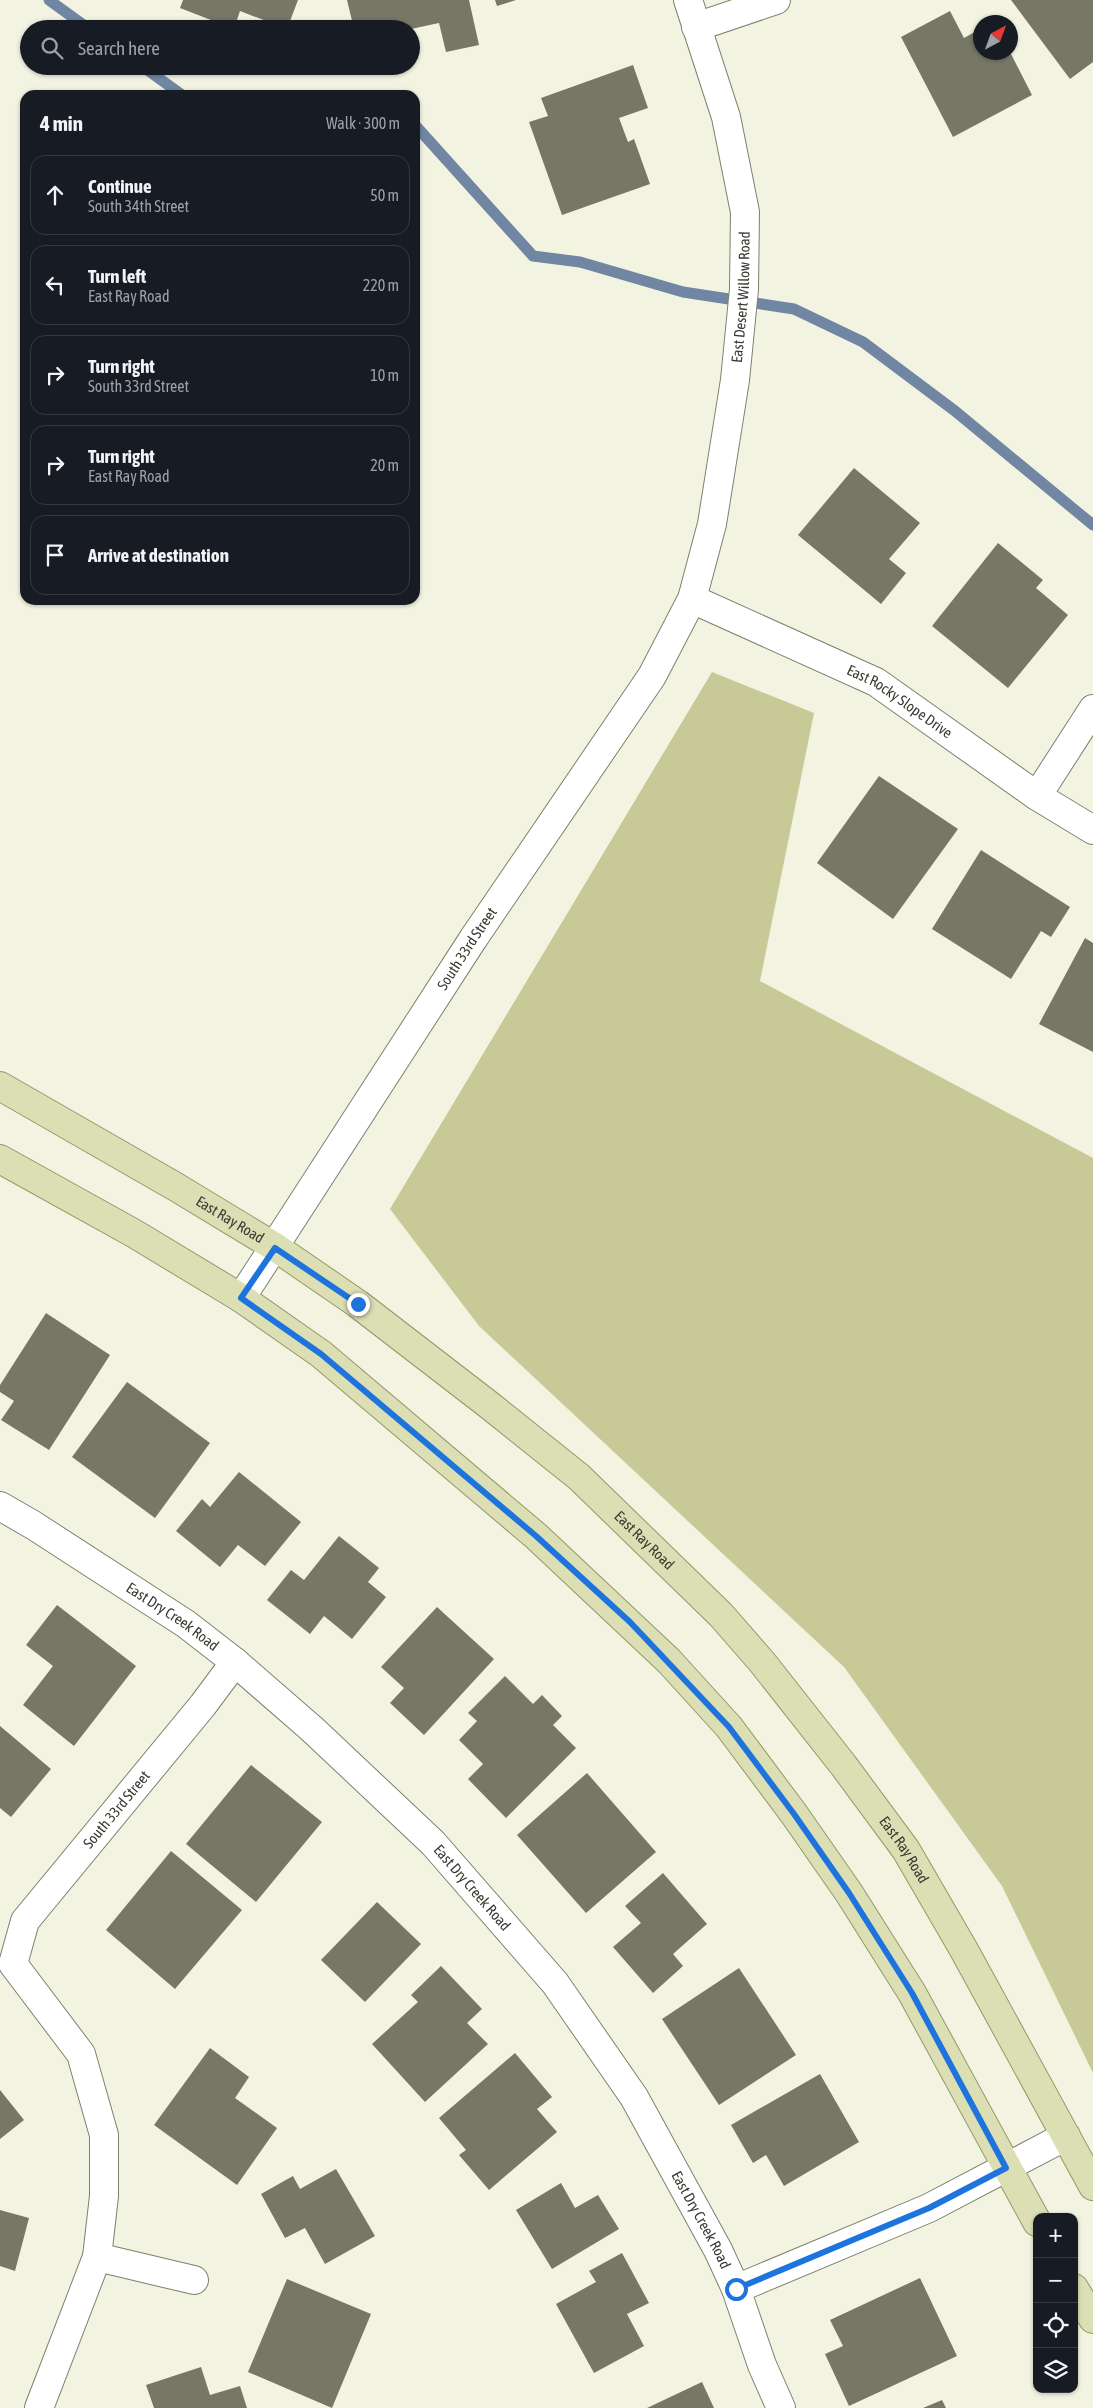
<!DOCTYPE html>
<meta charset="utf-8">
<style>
:root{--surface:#171b24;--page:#242831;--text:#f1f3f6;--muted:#9ea1a6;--line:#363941}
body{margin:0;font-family:"Asap Condensed",sans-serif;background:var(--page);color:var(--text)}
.controls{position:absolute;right:15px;bottom:15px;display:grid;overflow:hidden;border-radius:10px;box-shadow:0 1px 4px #0004}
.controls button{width:45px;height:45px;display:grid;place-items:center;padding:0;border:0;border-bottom:1px solid var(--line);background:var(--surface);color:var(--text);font:25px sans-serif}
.compass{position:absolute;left:973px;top:15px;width:45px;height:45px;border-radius:50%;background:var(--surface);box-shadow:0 1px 4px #0004;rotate:41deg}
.stop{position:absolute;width:15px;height:15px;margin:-11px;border:4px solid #1e73dd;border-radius:50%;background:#fff}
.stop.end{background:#1e73dd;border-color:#fff;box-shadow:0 1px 5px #0008}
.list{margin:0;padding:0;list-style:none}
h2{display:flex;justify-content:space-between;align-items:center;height:65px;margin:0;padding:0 20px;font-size:21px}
h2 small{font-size:16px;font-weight:400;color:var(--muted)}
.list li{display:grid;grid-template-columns:32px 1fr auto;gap:15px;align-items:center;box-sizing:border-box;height:80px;margin:0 10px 10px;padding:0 10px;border:1px solid var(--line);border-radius:15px}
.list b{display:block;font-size:19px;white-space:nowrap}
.list p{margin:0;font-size:16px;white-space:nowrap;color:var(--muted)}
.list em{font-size:16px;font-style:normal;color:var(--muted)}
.icon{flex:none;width:28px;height:28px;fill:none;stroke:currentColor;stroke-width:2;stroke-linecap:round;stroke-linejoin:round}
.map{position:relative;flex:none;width:1093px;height:2408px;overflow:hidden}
.search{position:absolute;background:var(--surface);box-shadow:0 1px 4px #0004;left:20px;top:20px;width:400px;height:55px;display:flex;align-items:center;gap:12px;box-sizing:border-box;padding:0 18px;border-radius:28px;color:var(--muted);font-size:19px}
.panel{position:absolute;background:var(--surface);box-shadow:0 1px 4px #0004;left:20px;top:90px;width:400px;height:515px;border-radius:15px}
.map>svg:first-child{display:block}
.green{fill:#c7ca96}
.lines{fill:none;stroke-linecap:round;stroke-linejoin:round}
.stream{stroke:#7086a3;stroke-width:11}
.building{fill:#767766}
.minor-casing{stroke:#7e806f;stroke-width:30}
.major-casing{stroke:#949766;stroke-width:30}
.minor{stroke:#fff;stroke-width:28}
.major{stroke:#dcdfb4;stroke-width:28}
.route{stroke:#1e73dd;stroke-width:6}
.labels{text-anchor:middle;stroke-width:5;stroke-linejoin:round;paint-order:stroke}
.street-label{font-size:15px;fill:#393a32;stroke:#fff}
</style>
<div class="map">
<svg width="1093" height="2408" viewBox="0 0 1093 2408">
<rect width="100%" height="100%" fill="#f2f4e1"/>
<polygon class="green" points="712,672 814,713 760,981 1093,1158 1093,2073 1002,1886 844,1667 479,1326 390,1209"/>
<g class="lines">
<g class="stream">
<polyline points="49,0 89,29"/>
<polyline points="142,66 182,95"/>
<polyline points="415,125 533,256 580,262 683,292 794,309 863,342 955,411 1093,525"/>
</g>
</g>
<g class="building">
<polygon points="183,0 298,0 287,29 240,11 234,29 180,8"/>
<polygon points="347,0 469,0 479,45 446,52 439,23 411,29 354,29"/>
<polygon points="495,0 516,0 497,6"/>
<polygon points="1011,0 1093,0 1093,62 1070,79"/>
<polygon points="950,11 964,38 980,29 980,52 1010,52 1032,95 953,137 901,37"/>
<polygon points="633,65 648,108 619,118 628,142 634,139 650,184 562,215 529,122 548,116 541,98"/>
<polygon points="854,468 920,523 889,559 906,573 881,604 798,535"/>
<polygon points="998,543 1043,580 1036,588 1068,615 1008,688 932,626"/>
<polygon points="879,776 958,829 893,919 817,863"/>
<polygon points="981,850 1070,907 1051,937 1041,931 1011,979 932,929"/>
<polygon points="1085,938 1093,943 1093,1052 1039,1024"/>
<polygon points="46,1313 110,1355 49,1450 1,1420 14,1401 0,1392 0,1385"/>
<polygon points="127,1382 210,1443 155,1518 72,1457"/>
<polygon points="239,1472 301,1522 265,1566 238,1545 220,1567 176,1531 202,1499 210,1507"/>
<polygon points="339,1536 379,1568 368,1582 386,1597 352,1639 324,1616 310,1634 267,1600 291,1570 304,1580"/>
<polygon points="57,1605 136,1666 74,1746 23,1705 53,1666 26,1645"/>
<polygon points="437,1607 494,1659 424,1735 390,1703 404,1688 381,1667"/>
<polygon points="505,1676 533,1704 542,1695 562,1716 553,1725 576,1748 506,1818 468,1779 483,1764 459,1740 477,1721 468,1713"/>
<polygon points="0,1726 51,1769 11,1817 0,1808"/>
<polygon points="251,1765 322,1822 256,1902 186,1844"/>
<polygon points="587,1773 656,1852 586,1913 517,1835"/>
<polygon points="171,1851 242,1910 175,1989 106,1930"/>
<polygon points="663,1873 707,1924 673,1954 683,1966 653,1993 613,1947 641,1923 625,1906"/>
<polygon points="377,1902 421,1944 365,2002 321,1960"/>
<polygon points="441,1966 482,2009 467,2023 488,2044 425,2102 372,2044 418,2002 411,1995"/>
<polygon points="739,1968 796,2055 719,2105 662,2019"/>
<polygon points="210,2048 249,2077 235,2098 277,2128 237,2185 154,2125"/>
<polygon points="515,2053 552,2097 537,2109 557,2132 489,2190 459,2155 466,2150 439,2118"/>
<polygon points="820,2074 859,2142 784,2186 766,2155 753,2163 731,2125"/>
<polygon points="0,2090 24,2120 0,2139"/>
<polygon points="336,2169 375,2236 325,2264 305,2228 285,2238 261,2194 293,2176 300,2189"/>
<polygon points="561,2183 575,2208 598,2195 619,2229 552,2269 516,2210"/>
<polygon points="0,2210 29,2218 15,2271 0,2266"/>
<polygon points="622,2253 649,2303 627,2314 644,2346 594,2373 556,2304 596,2282 589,2271"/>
<polygon points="920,2278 957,2356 849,2406 825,2354 843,2346 830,2320"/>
<polygon points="287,2279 371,2314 332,2408 248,2372"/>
<polygon points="201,2367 210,2395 240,2386 247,2408 154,2408 146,2385"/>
<polygon points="702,2382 714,2408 647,2408"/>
<polygon points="942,2400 946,2408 923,2408"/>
</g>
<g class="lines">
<defs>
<g id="minor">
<polyline points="696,27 776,0"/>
<path id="s1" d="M692,599l184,83 161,114 56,34"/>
<polyline points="1037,796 1093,709"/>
<path id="s2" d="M241,1298l232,-359 179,-263 40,-77 20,-75 23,-144 9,-91 1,-77 -19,-95 -38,-117"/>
<path id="s3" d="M0,1506l33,19 153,99 49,38 77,67 121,114 122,140 79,114 84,153 18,39 26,76 19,43"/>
<polyline points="97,2257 194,2280"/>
<polyline points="736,2289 929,2208 1066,2136"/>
<path id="s4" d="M39,2408l58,-151 7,-61v-61l-23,-81 -68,-90 12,-43 178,-216 32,-43"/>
</g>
<g id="major">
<path id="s5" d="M0,1086l176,101 99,60 83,57 131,101 90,72 142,138 41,47 82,104 62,84 58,100 129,236"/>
<polyline points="0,1159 135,1234 241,1298 321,1354 536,1536 669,1661 729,1727 794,1814 849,1893 912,1993 1037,2222"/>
<polyline points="1074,2288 1093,2319"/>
</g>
</defs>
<use href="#minor" class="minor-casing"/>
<use href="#major" class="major-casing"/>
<use href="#minor" class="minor"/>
<use href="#major" class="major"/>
</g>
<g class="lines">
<polyline class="route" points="358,1304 275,1248 241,1298 321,1354 536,1536 630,1622 729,1727 794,1814 849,1893 912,1993 1006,2168 929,2208 736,2289"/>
</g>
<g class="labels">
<g class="street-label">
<text dy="5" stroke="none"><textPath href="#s2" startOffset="1139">East Desert Willow Road</textPath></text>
<text dy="5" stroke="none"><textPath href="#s1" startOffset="232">East Rocky Slope Drive</textPath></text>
<text dy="5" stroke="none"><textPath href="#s2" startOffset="416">South 33rd Street</textPath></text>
<text dy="5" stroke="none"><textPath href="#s5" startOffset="266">East Ray Road</textPath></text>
<text dy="5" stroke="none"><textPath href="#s5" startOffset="791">East Ray Road</textPath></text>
<text dy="5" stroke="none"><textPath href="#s3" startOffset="205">East Dry Creek Road</textPath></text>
<text dy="5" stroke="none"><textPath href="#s4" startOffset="670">South 33rd Street</textPath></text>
<text dy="5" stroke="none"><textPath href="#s5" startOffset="1196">East Ray Road</textPath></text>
<text dy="5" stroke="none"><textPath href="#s3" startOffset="610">East Dry Creek Road</textPath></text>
<text dy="5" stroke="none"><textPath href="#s3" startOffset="1015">East Dry Creek Road</textPath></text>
</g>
</g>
</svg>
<div class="controls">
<button>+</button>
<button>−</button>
<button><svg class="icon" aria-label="locate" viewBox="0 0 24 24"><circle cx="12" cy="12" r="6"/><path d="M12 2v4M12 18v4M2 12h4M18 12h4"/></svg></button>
<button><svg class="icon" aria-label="layers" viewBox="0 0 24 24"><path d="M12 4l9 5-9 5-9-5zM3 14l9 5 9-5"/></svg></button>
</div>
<svg class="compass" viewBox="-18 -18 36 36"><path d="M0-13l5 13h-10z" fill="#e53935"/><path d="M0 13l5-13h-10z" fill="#9ea1a6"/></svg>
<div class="stop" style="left:736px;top:2289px"></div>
<div class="stop end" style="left:358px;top:1304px"></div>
<div class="search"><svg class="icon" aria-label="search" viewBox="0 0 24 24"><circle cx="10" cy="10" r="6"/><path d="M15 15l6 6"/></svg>Search here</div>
<section class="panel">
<h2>4 min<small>Walk · 300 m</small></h2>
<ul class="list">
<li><svg class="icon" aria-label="ahead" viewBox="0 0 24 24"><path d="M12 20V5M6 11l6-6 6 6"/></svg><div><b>Continue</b><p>South 34th Street</p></div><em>50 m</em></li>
<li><svg class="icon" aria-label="left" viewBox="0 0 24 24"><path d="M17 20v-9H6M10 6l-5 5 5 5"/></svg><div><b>Turn left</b><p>East Ray Road</p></div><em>220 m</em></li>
<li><svg class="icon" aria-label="right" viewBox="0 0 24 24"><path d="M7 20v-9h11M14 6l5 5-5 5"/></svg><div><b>Turn right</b><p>South 33rd Street</p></div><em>10 m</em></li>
<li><svg class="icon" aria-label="right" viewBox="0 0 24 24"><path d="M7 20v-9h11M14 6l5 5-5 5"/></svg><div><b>Turn right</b><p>East Ray Road</p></div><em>20 m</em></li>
<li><svg class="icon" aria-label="arrive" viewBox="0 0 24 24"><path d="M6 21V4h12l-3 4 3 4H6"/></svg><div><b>Arrive at destination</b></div></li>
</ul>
</section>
</div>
